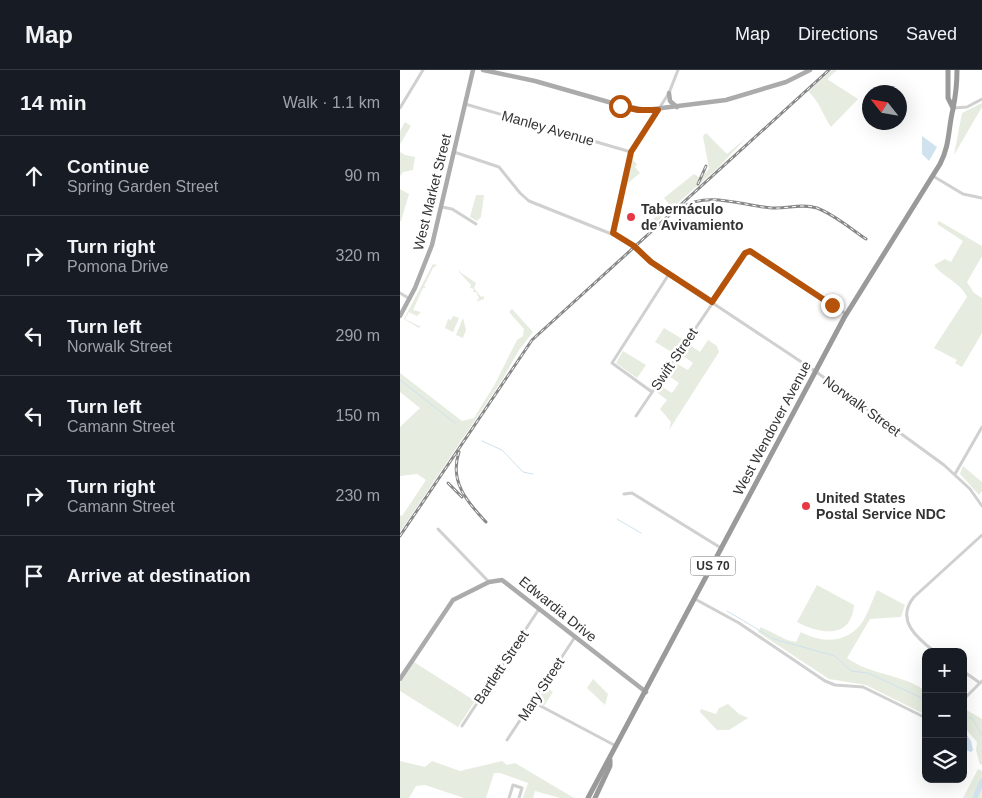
<!DOCTYPE html>
<meta charset="utf-8">
<style>
:root{--surface:#171b24;--page:#20242c;--text:#f1f3f6;--muted:#9ea1a6;--line:#363941}
body{margin:0;font-family:Arial,sans-serif;background:var(--page);color:var(--text)}
.controls{position:absolute;right:15px;bottom:15px;display:grid;overflow:hidden;border-radius:10px;box-shadow:0 5px 20px #0002}
.controls button{width:45px;height:45px;display:grid;place-items:center;padding:0;border:0;border-bottom:1px solid var(--line);background:var(--surface);color:var(--text);font:25px sans-serif}
.compass{position:absolute;left:462px;top:15px;width:45px;height:45px;border-radius:50%;background:var(--surface);box-shadow:0 5px 20px #0002;rotate:301deg}
.stop{position:absolute;width:15px;height:15px;margin:-11px;border:4px solid #b45309;border-radius:50%;background:#fff}
.stop.end{background:#b45309;border-color:#fff;box-shadow:0 1px 5px #0008}
.list{margin:0;padding:0;list-style:none}
h2{display:flex;justify-content:space-between;align-items:center;height:65px;margin:0;padding:0 20px;font-size:21px}
h2 small{font-size:16px;font-weight:400;color:var(--muted)}
.list li{display:grid;grid-template-columns:32px 1fr auto;gap:15px;align-items:center;box-sizing:border-box;height:80px;padding:0 20px;border-top:1px solid var(--line)}
.list b{display:block;font-size:19px;white-space:nowrap}
.list p{margin:0;font-size:16px;white-space:nowrap;color:var(--muted)}
.list em{font-size:16px;font-style:normal;color:var(--muted)}
.icon{flex:none;width:28px;height:28px;fill:none;stroke:currentColor;stroke-width:2;stroke-linecap:round;stroke-linejoin:round}
.map{position:relative;flex:none;width:582px;height:728px;overflow:hidden}
header{display:flex;align-items:center;gap:30px;box-sizing:border-box;height:70px;padding:0 25px;background:var(--surface);border-bottom:1px solid var(--line)}
header strong{font-size:24px}
nav{display:flex;gap:28px;margin-inline-start:auto;font-size:18px}
main{display:flex}
aside{flex:1;background:var(--surface)}
.map>svg:first-child{display:block}
.green{fill:#e6ecdf}
.water{fill:#cfe2ee}
.lines{fill:none;stroke-linecap:round;stroke-linejoin:round}
.stream{stroke:#cfe2ee;stroke-width:1}
.river{stroke:#cfe2ee;stroke-width:5}
.minor{stroke:#d0d0d0;stroke-width:3}
.major{stroke:#ababab;stroke-width:4.5}
.highway{stroke:#9a9a9a;stroke-width:5}
.rail-casing{stroke:#888;stroke-width:3}
.rail{stroke:#fff;stroke-width:1;stroke-dasharray:4;stroke-linecap:butt}
.route{stroke:#b45309;stroke-width:6}
.poi-dot{fill:#e63946;stroke:#fff;stroke-width:2}
.labels{text-anchor:middle;stroke-width:5;stroke-linejoin:round;paint-order:stroke}
.shield{fill:#fff;stroke:#707070;stroke-width:1}
.shield-label{font-size:12px;font-weight:bold;fill:#333}
.street-label{font-size:14px;fill:#333;stroke:#fff}
.poi-label{font-size:14px;font-weight:bold;fill:#333;stroke:#fff;text-anchor:start}
</style>
<header>
<strong>Map</strong>
<nav><a>Map</a><a>Directions</a><a>Saved</a></nav>
</header>
<main>
<aside>
<h2>14 min<small>Walk · 1.1 km</small></h2>
<ul class="list">
<li><svg class="icon" aria-label="ahead" viewBox="0 0 24 24"><path d="M12 20V5M6 11l6-6 6 6"/></svg><div><b>Continue</b><p>Spring Garden Street</p></div><em>90 m</em></li>
<li><svg class="icon" aria-label="right" viewBox="0 0 24 24"><path d="M7 20v-9h11M14 6l5 5-5 5"/></svg><div><b>Turn right</b><p>Pomona Drive</p></div><em>320 m</em></li>
<li><svg class="icon" aria-label="left" viewBox="0 0 24 24"><path d="M17 20v-9H6M10 6l-5 5 5 5"/></svg><div><b>Turn left</b><p>Norwalk Street</p></div><em>290 m</em></li>
<li><svg class="icon" aria-label="left" viewBox="0 0 24 24"><path d="M17 20v-9H6M10 6l-5 5 5 5"/></svg><div><b>Turn left</b><p>Camann Street</p></div><em>150 m</em></li>
<li><svg class="icon" aria-label="right" viewBox="0 0 24 24"><path d="M7 20v-9h11M14 6l5 5-5 5"/></svg><div><b>Turn right</b><p>Camann Street</p></div><em>230 m</em></li>
<li><svg class="icon" aria-label="arrive" viewBox="0 0 24 24"><path d="M6 21V4h12l-3 4 3 4H6"/></svg><div><b>Arrive at destination</b></div></li>
</ul>
</aside>
<div class="map">
<svg width="582" height="728" viewBox="0 0 582 728">
<rect width="100%" height="100%" fill="#fff"/>
<g class="green">
<path d="M432,0h5l-10,9 31,20 -27,28c-8,-12 -12,-26 -23,-36z"/>
<polygon points="582,33 582,37 554,85 562,43"/>
<polygon points="5,52 11,56 0,74 0,61"/>
<polygon points="306,63 327,84 346,68 318,98 250,157 247,155 269,134 264,128 294,104 300,108 309,99 303,66"/>
<polygon points="0,82 5,85 15,87 13,100 3,102 0,106"/>
<polygon points="232,89 237,94 235,97 240,103 227,114"/>
<polygon points="0,119 9,124 1,151 0,151"/>
<polygon points="76,125 84,125 81,147 77,151 70,147"/>
<path d="M539,151l43,25v10l-15,26 7,11 8,5v35l-20,34 -7,-4 2,-3 -23,-12 33,-51c-7,-15 -23,-19 -33,-32l11,-6 6,3 12,-21 -26,-17z"/>
<polygon points="33,194 37,195 33,198 24,216 26,218 23,218 13,240 21,242 17,246 9,242 5,249 19,256 21,255 19,258 4,249"/>
<polygon points="60,199 60,202 76,213 74,218 81,227 84,226 84,229 78,231 79,234 77,230 79,228 76,222 73,222 74,219 70,218 71,215 59,202"/>
<polygon points="112,239 133,262 119,280 102,310 0,462 0,445 2,446 26,410 17,404 0,406 0,357 20,338 0,322 0,303 62,351 74,348 95,314 117,270 123,266 124,259 109,242"/>
<polygon points="53,246 59,248 53,262 45,258 48,249 51,250"/>
<polygon points="63,248 66,260 63,268 56,265"/>
<polygon points="264,258 284,270 275,284 255,272"/>
<polygon points="308,270 317,276 319,282 269,360 271,352 260,339 267,330 255,321 259,315 272,323 279,313 266,304 274,292 288,300 293,293 280,284 287,273 300,282"/>
<polygon points="223,281 246,295 237,308 216,293"/>
<polygon points="563,396 582,412 582,421 579,425 560,404"/>
<path d="M417,515l37,20c-3,35 -34,29 -57,17z"/>
<path d="M477,520l28,15 -4,12 -31,2 -23,39c23,17 55,16 79,33v24l-60,-30 -37,-6 -71,-47 3,-5 26,13 9,2 5,-10c20,11 44,12 60,-8 6,-8 11,-23 16,-34z"/>
<polygon points="14,592 75,631 58,657 0,621 0,613"/>
<polygon points="193,609 208,624 205,635 187,618"/>
<polygon points="146,617 153,622 144,636 137,630"/>
<polygon points="328,634 339,644 348,648 329,660 317,660 300,642 301,639 316,644 319,638"/>
<polygon points="563,638 582,649 582,694 580,695 576,680 577,672 563,656"/>
<polygon points="0,691 25,697 32,691 60,701 102,691 107,695 115,693 174,728 160,728 135,721 133,728 123,728 128,713 100,703 94,703 86,728 64,728 25,715 16,716 9,728 0,728"/>
<polygon points="578,699 582,701 582,728 563,728"/>
</g>
<g class="water">
<polygon points="522,66 537,77 529,91 522,84"/>
<polygon points="563,660 571,671 573,680 571,682 563,679"/>
</g>
<g class="lines">
<g class="stream">
<polyline points="0,310 55,353"/>
<polyline points="82,371 102,380 123,402 133,404"/>
<polyline points="217,449 241,463"/>
<polyline points="327,541 374,569 435,586 451,601 468,603 526,630"/>
<polyline points="563,648 572,648 582,665"/>
</g>
<polyline class="river" points="575,728 582,711"/>
<g class="minor">
<polyline points="65,34 231,82"/>
<polyline points="0,38 23,0"/>
<polyline points="553,38 567,37 582,29"/>
<polyline points="54,82 99,97 120,123 129,131 224,169 251,192 415,301 544,395 570,419 582,436"/>
<polyline points="533,106 563,124 582,128"/>
<polyline points="42,137 52,139 76,154"/>
<polyline points="213,163 231,82 269,23 278,0"/>
<polyline points="0,223 10,229"/>
<polyline points="252,322 212,293 269,204"/>
<polyline points="236,346 348,181 355,183 446,244"/>
<polyline points="555,404 582,357"/>
<polyline points="224,424 232,423 321,478"/>
<polyline points="38,459 89,512"/>
<polyline points="295,529 339,553 425,611 435,615 463,617 526,648"/>
<path d="M535,582c-18,-14 -40,-32 -21,-55l68,-62"/>
<polyline points="563,601 580,613"/>
<polyline points="563,630 582,611"/>
<polyline points="133,632 216,676"/>
<polyline points="62,656 139,539"/>
<polyline points="107,670 175,567"/>
<polyline points="109,728 113,715 122,718 119,728"/>
</g>
<g class="major">
<polyline points="83,0 135,11 219,35 246,40 326,30 386,12 410,0"/>
<polyline points="269,23 270,31 277,37"/>
<polyline points="0,246 15,218 32,175 73,0"/>
<polyline points="0,609 53,530 89,512 102,510 246,622"/>
</g>
<g class="highway">
<polyline points="548,0 548,28 553,38"/>
<path d="M188,728l256,-480 96,-154c10,-19 8,-35 13,-55 3,-15 4,-23 4,-39"/>
<polyline points="195,728 210,696 210,690"/>
</g>
<defs>
<g id="rail">
<polyline points="298,114 306,96"/>
<path d="M282,137c27,-16 61,-1 90,1 16,1 29,-5 45,0 18,7 34,21 49,31"/>
<path d="M59,382c-10,29 8,50 27,70"/>
<polyline points="48,413 62,427"/>
<polyline points="0,466 132,270 429,0"/>
</g>
</defs>
<use href="#rail" class="rail-casing"/>
<use href="#rail" class="rail"/>
</g>
<g class="lines">
<polyline class="route" points="220,36 238,40 258,40 231,82 213,163 234,176 251,192 312,232 345,183 350,181 432,235"/>
</g>
<g class="poi-dot">
<circle cx="231" cy="147" r="5"/>
<circle cx="406" cy="436" r="5"/>
</g>
<g class="labels">
<rect class="shield" x="290.5" y="486.5" width="45" height="19" rx="4"/>
<g class="shield-label">
<text x="313" y="500">US 70</text>
</g>
<g class="street-label">
<text transform="translate(148 58) rotate(16)" y="5">Manley Avenue</text>
<text transform="translate(32 122) rotate(-76)" y="5">West Market Street</text>
<text transform="translate(274 289) rotate(-56)" y="5">Swift Street</text>
<text transform="translate(462 336) rotate(36)" y="5">Norwalk Street</text>
<text transform="translate(372 358) rotate(-62)" y="5">West Wendover Avenue</text>
<text transform="translate(158 539) rotate(39)" y="5">Edwardia Drive</text>
<text transform="translate(101 597) rotate(-56)" y="5">Bartlett Street</text>
<text transform="translate(141 619) rotate(-57)" y="5">Mary Street</text>
</g>
<g class="poi-label">
<text x="241" y="144">Tabernáculo<tspan x="241" dy="16">de Avivamiento</tspan></text>
<text x="416" y="433">United States<tspan x="416" dy="16">Postal Service NDC</tspan></text>
</g>
</g>
</svg>
<div class="controls">
<button>+</button>
<button>−</button>
<button><svg class="icon" aria-label="layers" viewBox="0 0 24 24"><path d="M12 4l9 5-9 5-9-5zM3 14l9 5 9-5"/></svg></button>
</div>
<svg class="compass" viewBox="-18 -18 36 36"><path d="M0-13l5 13h-10z" fill="#e53935"/><path d="M0 13l5-13h-10z" fill="#9ea1a6"/></svg>
<div class="stop" style="left:220px;top:36px"></div>
<div class="stop end" style="left:432px;top:235px"></div>
</div>
</main>
